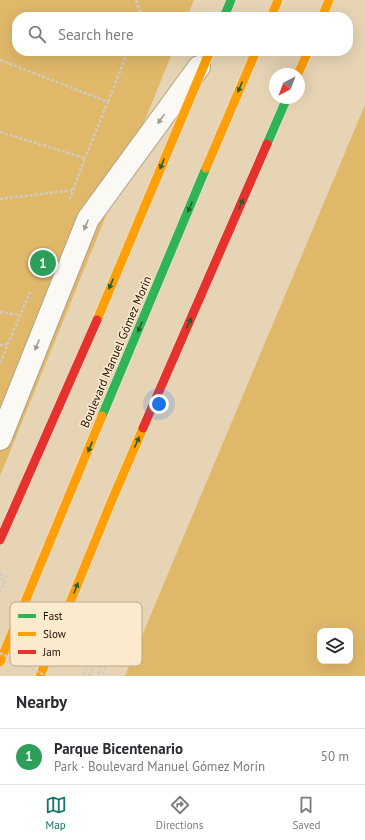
<!DOCTYPE html>
<meta charset="utf-8">
<style>
:root{--surface:#fff;--page:#f7f7f7;--text:#2b2b33;--muted:#7c7c81;--line:#e1e1e2;--accent:#0f766e}
body{margin:0;font-family:"PT Sans",sans-serif;background:var(--page);color:var(--text)}
.controls{position:absolute;right:12px;bottom:12px;display:grid;overflow:hidden;border-radius:8px;box-shadow:0 4px 16px #0002}
.controls button{width:36px;height:36px;display:grid;place-items:center;padding:0;border:0;border-bottom:1px solid var(--line);background:var(--surface);color:var(--text);font:20px sans-serif}
.compass{position:absolute;left:269px;top:68px;width:36px;height:36px;border-radius:50%;background:var(--surface);box-shadow:0 4px 16px #0002;rotate:222deg}
.you{position:absolute;left:159px;top:404px;width:14px;height:14px;margin:-10px;border:3px solid #fff;border-radius:50%;background:#1a73e8;box-shadow:0 0 0 6px #1a73e833}
.badge{display:grid;place-items:center;width:26px;height:26px;border-radius:50%;background:var(--accent);color:#fff;font-size:13px;font-weight:700}
.pin{position:absolute;translate:-50% -50%;border:2px solid #fff;box-shadow:0 1px 4px #0006}
.list{margin:0;padding:0;list-style:none}
h2{display:flex;justify-content:space-between;align-items:center;height:52px;margin:0;padding:0 16px;font-size:17px}
h2 small{font-size:13px;font-weight:400;color:var(--muted)}
.list li{display:grid;grid-template-columns:26px 1fr auto;gap:12px;align-items:center;box-sizing:border-box;height:56px;padding:0 16px;border-top:1px solid var(--line)}
.list b{display:block;font-size:15px;white-space:nowrap}
.list p{margin:0;font-size:13px;white-space:nowrap;color:var(--muted)}
.list em{font-size:13px;font-style:normal;color:var(--muted)}
.icon{flex:none;width:22px;height:22px;fill:none;stroke:currentColor;stroke-width:2;stroke-linecap:round;stroke-linejoin:round}
.map{position:relative;flex:none;width:365px;height:676px;overflow:hidden}
.search{position:absolute;background:var(--surface);box-shadow:0 4px 16px #0002;left:12px;right:12px;top:12px;height:44px;display:flex;align-items:center;gap:10px;box-sizing:border-box;padding:0 14px;border-radius:16px;color:var(--muted);font-size:15px}
.sheet{height:108px;background:var(--surface)}
nav{display:flex;justify-content:space-around;align-items:center;box-sizing:border-box;height:56px;border-top:1px solid var(--line);background:var(--surface);font-size:11px;color:var(--muted)}
nav a{display:grid;justify-items:center;gap:2px}
nav .on{color:var(--accent)}
.map>svg:first-child{display:block}
.green{fill:#e0b86a;fill-rule:evenodd}
.lines{fill:none;stroke-linecap:round;stroke-linejoin:round}
.street-casing{stroke:#b2a185;stroke-width:24}
.fast-casing{stroke:#f4ecde;stroke-width:10}
.slow-casing{stroke:#f4ecde;stroke-width:10}
.jam-casing{stroke:#f4ecde;stroke-width:10}
.path{stroke:#d1cbc2;stroke-width:2.5;stroke-dasharray:3 2;stroke-linecap:butt}
.street{stroke:#fbf9f4;stroke-width:22}
.fast{stroke:#30b455;stroke-width:9}
.slow{stroke:#ff9f0a;stroke-width:9}
.jam{stroke:#e5322d;stroke-width:9}
.path-bridge{stroke:#d1cbc2;stroke-width:2.5;stroke-dasharray:3 2;stroke-linecap:butt}
.oneway{fill:#24602a}
.oneway2{fill:#a19b92}
.labels{text-anchor:middle;stroke-width:3;stroke-linejoin:round;paint-order:stroke}
.street-label{font-size:12px;fill:#190d00;stroke:#fceacd}
.key{fill:#fceacd;stroke:#b8a890;stroke-width:1}
.key-label{font-size:11px;fill:#190d00}
</style>
<div class="map">
<svg width="365" height="676" viewBox="0 0 365 676">
<rect width="100%" height="100%" fill="#e7d4b5"/>
<g class="green">
<polygon points="0,0 194,0 187,17 17,17 17,51 173,51 0,476"/>
<path d="M365,105v571h-240zM320,631h30v30h-30z"/>
</g>
<g class="lines">
<defs>
<polyline id="street" points="0,439 88,219 199,67"/>
<g id="fast">
<polyline points="224,17 231,0"/>
<polyline points="267,144 287,98"/>
<polyline points="102,416 206,168"/>
</g>
<g id="slow">
<polyline points="271,17 278,0"/>
<polyline points="322,17 329,0"/>
<polyline points="298,74 308,51"/>
<polyline points="206,168 256,51"/>
<polyline points="97,320 210,51"/>
<polyline points="0,662 102,416"/>
<polyline points="40,676 112,500 143,428"/>
</g>
<g id="jam">
<polyline points="143,428 267,144"/>
<polyline points="0,540 97,320"/>
</g>
</defs>
<use href="#street" class="street-casing"/>
<use href="#fast" class="fast-casing"/>
<use href="#slow" class="slow-casing"/>
<use href="#jam" class="jam-casing"/>
<g class="path">
<polyline points="136,0 142,17"/>
<polyline points="0,60 108,102 85,158"/>
<polyline points="108,102 128,51"/>
<polyline points="0,132 85,158 69,201"/>
<polyline points="0,199 74,190"/>
<polyline points="0,312 20,315"/>
<polyline points="0,345 8,344"/>
<polyline points="0,363 30,292"/>
<polyline points="0,574 9,577"/>
<polyline points="0,579 5,581 0,592"/>
<polyline points="83,676 107,623 122,630 102,676"/>
<polyline points="89,676 110,630 117,633 97,676"/>
</g>
<use href="#street" class="street"/>
<use href="#fast" class="fast"/>
<use href="#slow" class="slow"/>
<use href="#jam" class="jam"/>
<polyline class="path-bridge" points="0,653 46,676"/>
</g>
<defs><path id="oneway-solid" d="M-6-.8H1V-3.2L6.5 0L1 3.2V.8H-6Z"/></defs>
<g class="oneway">
<use href="#oneway-solid" transform="translate(240 87) rotate(113)"/>
<use href="#oneway-solid" transform="translate(162 164) rotate(113)"/>
<use href="#oneway-solid" transform="translate(241 204) rotate(-66)"/>
<use href="#oneway-solid" transform="translate(190 207) rotate(113)"/>
<use href="#oneway-solid" transform="translate(111 284) rotate(113)"/>
<use href="#oneway-solid" transform="translate(189 323) rotate(-66)"/>
<use href="#oneway-solid" transform="translate(140 327) rotate(113)"/>
<use href="#oneway-solid" transform="translate(137 442) rotate(-66)"/>
<use href="#oneway-solid" transform="translate(90 447) rotate(113)"/>
<use href="#oneway-solid" transform="translate(76 588) rotate(-68)"/>
</g>
<g class="oneway2">
<use href="#oneway-solid" transform="translate(161 119) rotate(126)"/>
<use href="#oneway-solid" transform="translate(86 225) rotate(113)"/>
<use href="#oneway-solid" transform="translate(37 345) rotate(112)"/>
</g>
<g class="labels">
<g class="street-label">
<text transform="translate(116 352) rotate(-67)" y="4">Boulevard Manuel Gómez Morín</text>
</g>
</g>
<rect x="10" y="602" width="132" height="64" rx="6" class="key"/>
<rect x="18" y="614" width="18" height="4" fill="#30b455"/>
<rect x="18" y="632" width="18" height="4" fill="#ff9f0a"/>
<rect x="18" y="650" width="18" height="4" fill="#e5322d"/>
<g class="key-label">
<text x="43" y="620">Fast</text>
<text x="43" y="638">Slow</text>
<text x="43" y="656">Jam</text>
</g>
</svg>
<div class="controls">
<button><svg class="icon" aria-label="layers" viewBox="0 0 24 24"><path d="M12 4l9 5-9 5-9-5zM3 14l9 5 9-5"/></svg></button>
</div>
<svg class="compass" viewBox="-18 -18 36 36"><path d="M0-13l5 13h-10z" fill="#e53935"/><path d="M0 13l5-13h-10z" fill="#7c7c81"/></svg>
<div class="you"></div>
<div class="pin badge" style="left:43px;top:263px;background:#2e9e5b">1</div>
<div class="search"><svg class="icon" aria-label="search" viewBox="0 0 24 24"><circle cx="10" cy="10" r="6"/><path d="M15 15l6 6"/></svg>Search here</div>
</div>
<section class="sheet">
<h2>Nearby<small></small></h2>
<ul class="list">
<li><span class="badge" style="background:#2e9e5b">1</span><div><b>Parque Bicentenario</b><p>Park · Boulevard Manuel Gómez Morín</p></div><em>50 m</em></li>
</ul>
</section>
<nav>
<a class="on"><svg class="icon" aria-label="map" viewBox="0 0 24 24"><path d="M3 6l6-2 6 2 6-2v14l-6 2-6-2-6 2zM9 4v14M15 6v14"/></svg>Map</a>
<a><svg class="icon" aria-label="directions" viewBox="0 0 24 24"><path d="M12 3l9 9-9 9-9-9zM9 14v-3h6M13 9l2 2-2 2"/></svg>Directions</a>
<a><svg class="icon" aria-label="saved" viewBox="0 0 24 24"><path d="M7 4h10v16l-5-4-5 4z"/></svg>Saved</a>
</nav>
